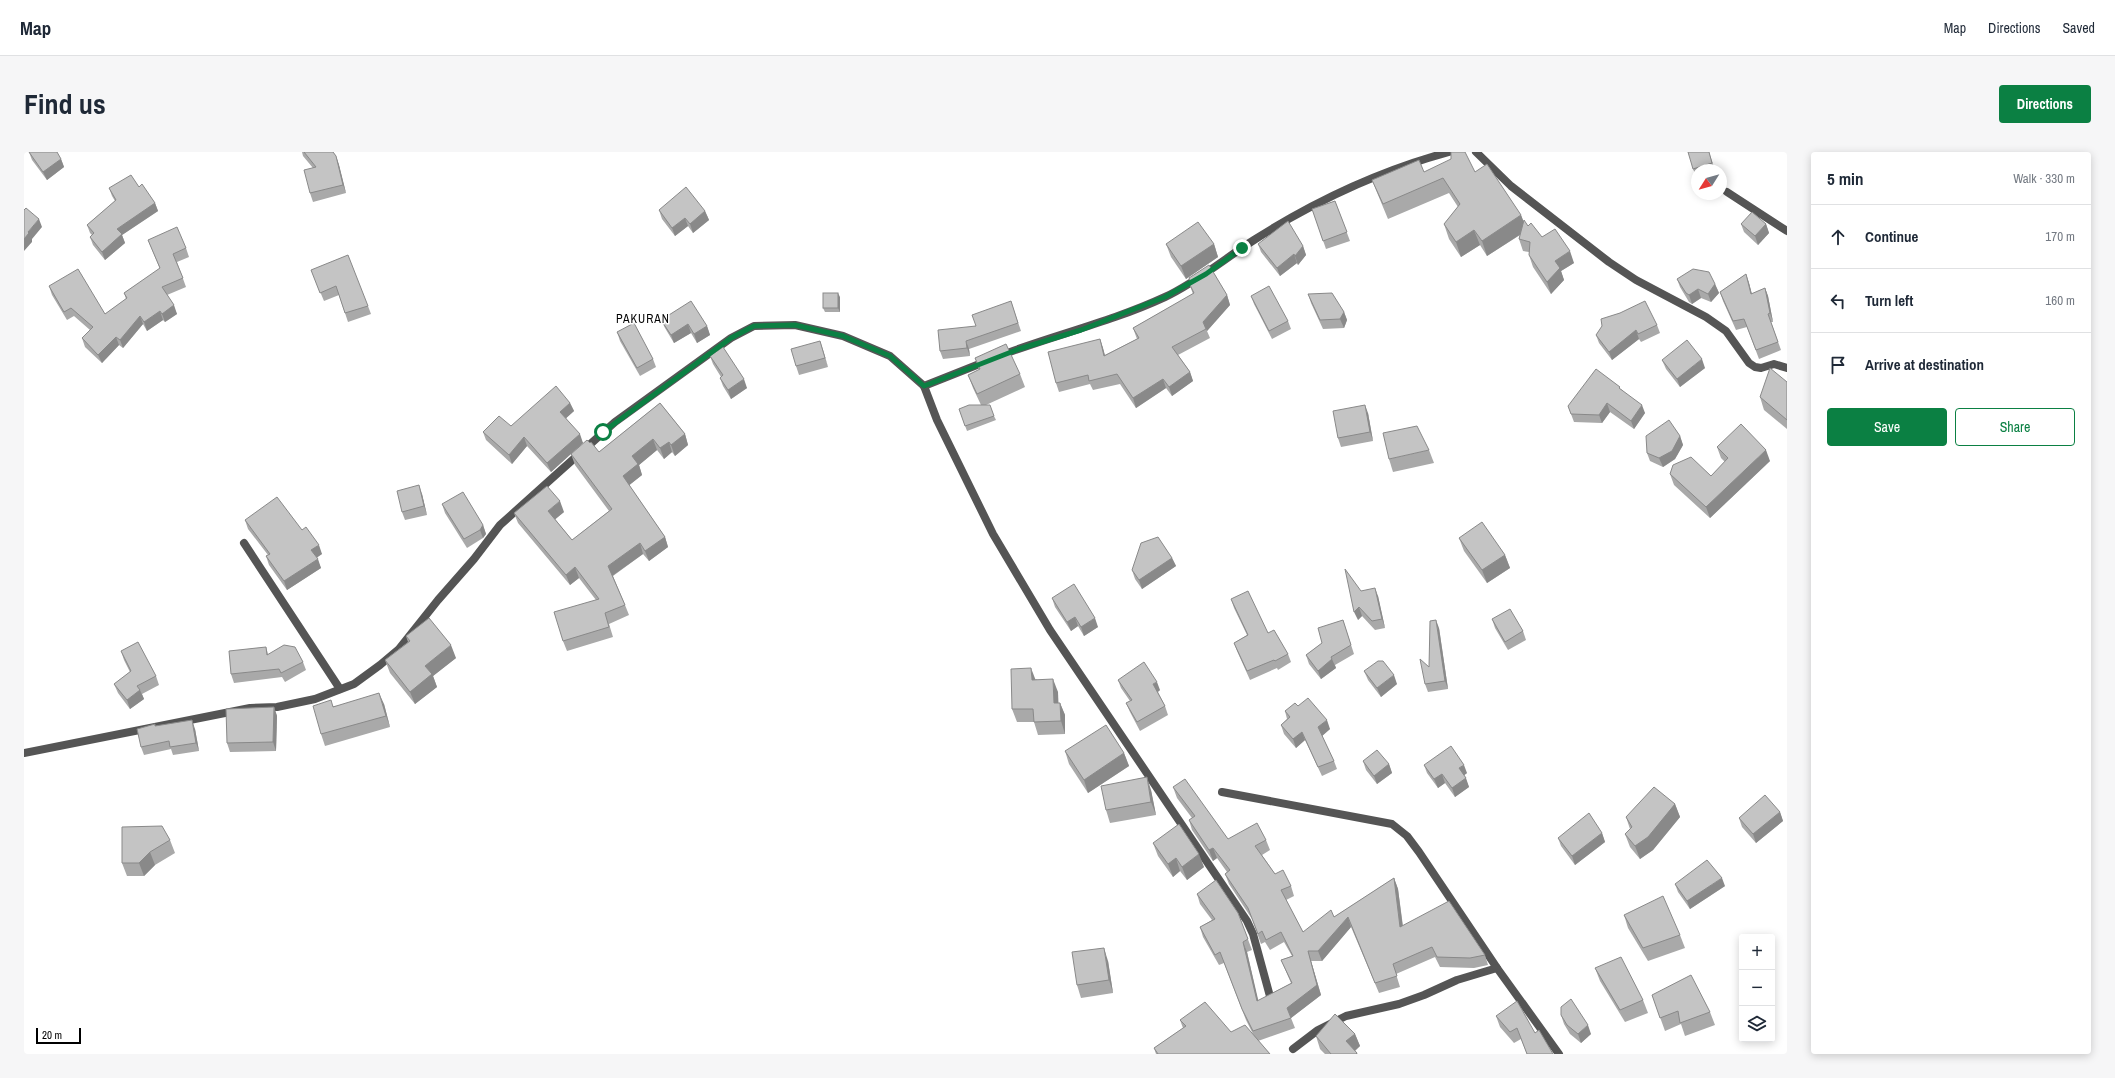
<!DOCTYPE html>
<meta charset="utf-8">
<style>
:root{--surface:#fff;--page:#f6f6f7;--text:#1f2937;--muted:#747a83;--line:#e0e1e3;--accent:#0b8043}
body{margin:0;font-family:"Archivo Narrow",sans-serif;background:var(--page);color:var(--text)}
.controls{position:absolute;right:12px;bottom:12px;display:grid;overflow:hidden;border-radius:4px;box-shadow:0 2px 10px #0003}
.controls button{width:36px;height:36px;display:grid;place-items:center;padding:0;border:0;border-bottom:1px solid var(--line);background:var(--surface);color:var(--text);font:20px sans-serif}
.compass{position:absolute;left:1667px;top:12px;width:36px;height:36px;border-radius:50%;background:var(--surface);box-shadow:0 2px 10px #0003;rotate:233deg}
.scale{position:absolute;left:12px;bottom:10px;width:45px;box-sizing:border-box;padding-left:4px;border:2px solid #000;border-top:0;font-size:11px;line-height:14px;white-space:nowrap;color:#000;-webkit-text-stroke:3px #fff;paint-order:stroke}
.stop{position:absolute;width:12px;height:12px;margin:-9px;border:3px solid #0b8043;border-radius:50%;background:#fff}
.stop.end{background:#0b8043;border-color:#fff;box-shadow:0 1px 4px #0008}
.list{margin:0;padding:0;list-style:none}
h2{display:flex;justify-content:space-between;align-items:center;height:52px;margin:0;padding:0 16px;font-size:17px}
h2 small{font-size:13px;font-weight:400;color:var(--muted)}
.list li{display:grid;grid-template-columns:26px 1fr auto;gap:12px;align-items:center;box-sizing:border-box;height:64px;padding:0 16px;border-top:1px solid var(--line)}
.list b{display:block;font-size:15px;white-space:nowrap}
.list em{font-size:13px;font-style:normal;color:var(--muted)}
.actions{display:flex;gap:8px;padding:12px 16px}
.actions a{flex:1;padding:9px 0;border:1px solid var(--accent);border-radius:4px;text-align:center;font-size:14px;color:var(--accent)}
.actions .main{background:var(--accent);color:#fff}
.icon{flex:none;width:22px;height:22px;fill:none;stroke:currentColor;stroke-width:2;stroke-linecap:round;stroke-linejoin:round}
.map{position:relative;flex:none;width:1763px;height:902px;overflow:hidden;border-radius:4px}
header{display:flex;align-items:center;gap:24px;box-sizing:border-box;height:56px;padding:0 20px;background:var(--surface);border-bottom:1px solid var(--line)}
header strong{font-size:19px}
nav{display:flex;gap:22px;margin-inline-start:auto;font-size:14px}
.intro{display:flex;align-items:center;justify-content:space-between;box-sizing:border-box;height:96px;padding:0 24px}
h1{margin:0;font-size:28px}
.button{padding:10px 18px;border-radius:4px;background:var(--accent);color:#fff;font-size:14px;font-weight:700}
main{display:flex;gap:24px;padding:0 24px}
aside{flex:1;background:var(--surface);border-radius:4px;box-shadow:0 2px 10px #0003}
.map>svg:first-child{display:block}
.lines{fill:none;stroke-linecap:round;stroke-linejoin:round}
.minor{stroke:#555;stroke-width:8}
.wall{fill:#a9a9a9}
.shaded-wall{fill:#898989}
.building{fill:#c4c4c4;stroke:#898989}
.route{stroke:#0b8043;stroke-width:5}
.labels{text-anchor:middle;stroke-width:3;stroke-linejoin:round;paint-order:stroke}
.quarter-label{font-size:12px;letter-spacing:1px;fill:#000;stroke:#fff}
</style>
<header>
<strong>Map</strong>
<nav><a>Map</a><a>Directions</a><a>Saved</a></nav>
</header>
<div class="intro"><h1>Find us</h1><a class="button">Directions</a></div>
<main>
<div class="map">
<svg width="1763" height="902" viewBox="0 0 1763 902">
<rect width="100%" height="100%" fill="#fff"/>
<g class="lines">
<g class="minor">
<polyline points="1452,0 1487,34 1585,110 1612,128 1682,165 1702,179 1725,211 1731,215 1737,216 1750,212 1763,216"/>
<polyline points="1703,40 1763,79"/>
<path d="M975,204c55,-21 112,-34 166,-59 32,-15 59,-38 89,-57 61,-39 125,-69 195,-88"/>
<polyline points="900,234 913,268 969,382 1026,478 1223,769 1229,782 1247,848"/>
<polyline points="220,391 316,537"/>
<polyline points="0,601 226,556 253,555 291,547 330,532 356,513 375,497 414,448 450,407 476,373 535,320 591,270 707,186 730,174 771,173 819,184 866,204 900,234 963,209"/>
<polyline points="1198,640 1368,672 1383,684 1395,700 1473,816 1535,902"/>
<polyline points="1269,897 1294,878 1322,864 1375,852 1400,843 1433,828 1473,816"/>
</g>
</g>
<g class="wall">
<polygon points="5,0 37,7 40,15 23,28 8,8"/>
<polygon points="278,0 309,0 312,4 315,13 322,41 289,50 286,41 289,16 279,4"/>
<polygon points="1685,0 1691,18 1673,18 1673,26 1669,17"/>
<polygon points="1400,20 1451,20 1497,63 1499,69 1504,74 1550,111 1537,119 1540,128 1527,142 1509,115 1505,103 1505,100 1499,99 1495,87 1496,83 1463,104 1456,93 1437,105 1425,87 1420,72 1434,55 1425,41 1364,67 1354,43 1348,28"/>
<polygon points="115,35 131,51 134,59 98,83 101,91 81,108 69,93 66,85 68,83 66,81 63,73 91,49 88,44 85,36"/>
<polygon points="1311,49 1326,89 1302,97 1288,57"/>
<polygon points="635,58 681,59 685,68 669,81 664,74 651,84 638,67"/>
<polygon points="1717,72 1742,72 1745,81 1734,93 1720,80"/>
<polygon points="124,88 162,96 165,105 153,110 162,135 143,143 153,162 141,170 139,168 123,179 119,172 99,196 95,193 78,211 61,195 58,186 66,178 50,164 43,168 28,143 25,134 81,162 102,147 100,141 136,117"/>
<polygon points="1142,92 1190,92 1194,105 1162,127 1147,105"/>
<polygon points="1234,92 1279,94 1282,103 1274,113 1273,111 1256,124 1237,100"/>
<polygon points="287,118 344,154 347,162 324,170 315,143 300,149"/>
<polygon points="1722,122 1725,131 1728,142 1741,136 1744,144 1749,170 1747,170 1757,198 1735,207 1723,175 1712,178 1699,149 1696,140"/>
<polygon points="1165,126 1203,143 1206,153 1183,179 1186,186 1154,203 1166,220 1169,229 1148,244 1142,236 1112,256 1096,232 1069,238 1066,232 1035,240 1032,231 1076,187 1081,203 1113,187 1109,176 1169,142 1165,131 1166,130"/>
<polygon points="1653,127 1691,132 1695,141 1687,150 1677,146 1668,152 1665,150 1656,135"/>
<polygon points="1284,142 1320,160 1323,168 1320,176 1299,177 1287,151"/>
<polygon points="1227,144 1264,169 1267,177 1248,187 1230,152"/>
<polygon points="816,145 816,160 801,160 799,156"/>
<polygon points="987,149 997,179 945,197 946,204 919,207 916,199"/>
<polygon points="1596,161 1633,173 1636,181 1617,190 1615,187 1588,208 1575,191 1572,183"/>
<polygon points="637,168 683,174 686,183 673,191 667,181 650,191 641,176"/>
<polygon points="593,180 629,207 632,215 616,224 596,189"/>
<polygon points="796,189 804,215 775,223 772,214"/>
<polygon points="686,204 723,236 707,247 699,234 696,226 697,225 689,212"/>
<polygon points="951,206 996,222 1001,235 962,253 970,264 972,268 943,279 935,257 957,253 949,236 944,223 955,218"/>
<polygon points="1638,208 1681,216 1656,235 1642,217"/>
<polygon points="1763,230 1763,277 1740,258 1736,245"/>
<polygon points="1597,237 1621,261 1610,277 1586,260 1578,271 1550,270 1544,254"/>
<polygon points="546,251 550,259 542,266 559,291 527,320 503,294 488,312 462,288 459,280 487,274"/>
<polygon points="636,251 661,282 664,293 651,304 648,300 640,307 633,298 615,313 618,323 605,333 641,385 644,395 625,409 619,402 589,424 601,453 605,463 585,472 589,485 543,499 539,489 572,448 555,426 546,433 494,371 490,361 540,360 531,367 548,388 585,359 551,313 547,302 575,300"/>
<polygon points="1344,261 1349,289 1317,295 1314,286"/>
<polygon points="1656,284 1659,293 1651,307 1639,315 1626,309 1623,301"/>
<polygon points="1693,295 1746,309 1686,366 1650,333 1646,322 1687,324 1701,310 1697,306"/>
<polygon points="1405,298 1410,311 1369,320 1365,307"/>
<polygon points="398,342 403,363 381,368 378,360"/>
<polygon points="418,352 459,373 462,382 459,386 443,396 421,361"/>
<polygon points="221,368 278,378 298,402 292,405 297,416 263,438 245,413 242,404 244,403 224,377"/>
<polygon points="1435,386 1481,403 1486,416 1463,431 1440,399"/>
<polygon points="1148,406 1152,414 1118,437 1111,427 1108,418"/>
<polygon points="1337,439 1354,444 1361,476 1351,478 1338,464 1334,468"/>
<polygon points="1028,446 1074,475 1060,484 1054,474 1047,479 1031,455"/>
<polygon points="1207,447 1244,481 1264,502 1267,510 1254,518 1253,516 1226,528 1213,499 1210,491 1223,483 1210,456"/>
<polygon points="1468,467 1499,479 1502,488 1484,498 1471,476"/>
<polygon points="1319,468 1330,502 1311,513 1312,516 1297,527 1285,512 1282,503 1298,491"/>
<polygon points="1415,476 1424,537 1404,540 1401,532"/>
<polygon points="382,484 432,506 409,524 413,535 391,552 366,521 361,508 384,490"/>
<polygon points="242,495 244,502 279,510 282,518 261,530 258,525 210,531 207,522"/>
<polygon points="97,499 132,524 135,533 118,542 120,547 106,557 94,541 90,532 106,520 100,508"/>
<polygon points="1340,519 1373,532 1357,545 1344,528"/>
<polygon points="1012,527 1034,540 1034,551 1036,551 1041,563 1041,582 1014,583 1010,570 993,570 988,557"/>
<polygon points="1094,528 1136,538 1134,540 1141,554 1144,563 1116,579 1106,560 1102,551 1106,549 1097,536"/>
<polygon points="360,552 366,575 301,594 297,582 309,554"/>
<polygon points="1274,554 1306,577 1298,584 1310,609 1313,617 1298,624 1281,588 1272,596 1260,582 1257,573 1263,567 1261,559"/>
<polygon points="250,555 253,564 252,599 206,600 203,591"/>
<polygon points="132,574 171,577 175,599 149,603 147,597 120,603 117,595"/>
<polygon points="1041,599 1100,601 1105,614 1064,641 1045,612"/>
<polygon points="1339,609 1365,612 1368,621 1353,632 1342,618"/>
<polygon points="1400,613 1443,621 1440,623 1445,635 1431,645 1421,631 1414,636 1403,621"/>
<polygon points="1149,635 1204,687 1242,688 1246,698 1238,703 1251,722 1267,734 1270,744 1262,748 1279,780 1310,765 1370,726 1374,737 1379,774 1461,803 1464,813 1450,816 1416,815 1411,805 1372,822 1376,835 1355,841 1327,775 1298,809 1287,809 1297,843 1267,866 1271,876 1234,889 1246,902 1132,902 1130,896 1159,876 1156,868 1207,880 1230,884 1222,868 1200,811 1195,813 1179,785 1176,775 1188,768 1176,752 1173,742 1214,761 1228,798 1223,800 1234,849 1267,831 1257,808 1268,804 1260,790 1246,798 1241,790 1237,792 1228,767 1205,732 1201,722 1203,720 1193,706 1189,709 1168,678 1165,668 1168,666 1153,646"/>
<polygon points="1127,638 1132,663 1086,671 1082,658"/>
<polygon points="1651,652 1656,665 1629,698 1616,707 1606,695 1601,682 1606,677 1602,665"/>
<polygon points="1756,660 1759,669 1732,691 1718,675 1715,666"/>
<polygon points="1578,681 1581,690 1551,713 1537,694 1534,686"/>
<polygon points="146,688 151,701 131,713 120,724 103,724 98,711"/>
<polygon points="1129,691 1180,715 1163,728 1156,719 1149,725 1134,704"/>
<polygon points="1651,732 1701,734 1666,757 1654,740"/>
<polygon points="1600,763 1656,783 1661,796 1624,809 1604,776"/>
<polygon points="1084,809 1089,841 1057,846 1053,833"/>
<polygon points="1571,816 1619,848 1624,861 1601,870 1576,829"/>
<polygon points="1628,843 1686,860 1691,873 1661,884 1657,872 1641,879"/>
<polygon points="1537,863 1567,882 1557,891 1546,882 1540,872"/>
<polygon points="1472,864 1511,881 1529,902 1503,902 1497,887 1490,891 1476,875"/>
<polygon points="1331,882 1336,894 1331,899 1334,902 1301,902 1296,897 1292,884"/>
</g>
<g class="shaded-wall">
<polygon points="312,4 315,13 322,41 319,33"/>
<polygon points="37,7 40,15 23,28 19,20"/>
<polygon points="131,51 134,59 98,83 101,91 81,108 78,100 93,77"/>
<polygon points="681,59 685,68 669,81 666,72"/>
<polygon points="1497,63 1503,78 1463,104 1458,89"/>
<polygon points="661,66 664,74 651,84 648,76"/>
<polygon points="15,67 18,75 8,87 8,90 0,99 0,87 4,80"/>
<polygon points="1742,72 1745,81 1734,93 1731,84"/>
<polygon points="1450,78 1456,93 1437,105 1432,90"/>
<polygon points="1190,92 1194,105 1162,127 1157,114"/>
<polygon points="1279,94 1282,103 1274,113 1271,104"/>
<polygon points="1546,99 1550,111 1537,119 1540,128 1527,142 1523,130 1531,109"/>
<polygon points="1270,102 1273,111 1256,124 1253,116"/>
<polygon points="1722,122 1725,131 1730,151 1727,142"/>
<polygon points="1691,132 1695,141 1687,150 1684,142"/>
<polygon points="1741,136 1744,144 1749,170 1746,161"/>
<polygon points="1674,137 1677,146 1668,152 1665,143"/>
<polygon points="814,141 816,145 816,160 814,156"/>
<polygon points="1203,143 1206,153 1183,179 1179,170"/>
<polygon points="150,153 153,162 141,170 138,162"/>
<polygon points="136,159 139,168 123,179 120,170"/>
<polygon points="1320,160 1323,168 1320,176 1316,167"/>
<polygon points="116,164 119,172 99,196 96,188"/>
<polygon points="664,172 667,181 650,191 647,183"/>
<polygon points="683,174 686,183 673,191 670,182"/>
<polygon points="1612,178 1615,187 1588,208 1585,200"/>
<polygon points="92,185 95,193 78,211 74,203"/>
<polygon points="1076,187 1079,196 1083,213 1080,204"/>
<polygon points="796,189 799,198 804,215 801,206"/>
<polygon points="942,189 945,197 946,204 943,196"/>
<polygon points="1678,207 1681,216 1656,235 1653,227"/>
<polygon points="1166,220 1169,229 1148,244 1145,235"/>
<polygon points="720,227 723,236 707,247 704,238"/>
<polygon points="1139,227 1142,236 1112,256 1109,246"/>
<polygon points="546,251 550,259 539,269 536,260"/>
<polygon points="1583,251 1586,260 1578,271 1575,263"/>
<polygon points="1341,253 1344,261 1349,289 1346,280"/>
<polygon points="1618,253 1621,261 1610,277 1607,269"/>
<polygon points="556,282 559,291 527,320 523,311"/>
<polygon points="661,282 664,293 651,304 647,293"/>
<polygon points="1656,284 1659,293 1651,307 1639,315 1635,306"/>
<polygon points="500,285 503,294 488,312 485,303"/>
<polygon points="629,287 633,298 615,313 618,323 603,335 599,324 608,304"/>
<polygon points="645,290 648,300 640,307 636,296"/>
<polygon points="1742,298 1746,309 1686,366 1682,355"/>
<polygon points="395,333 398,342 403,363 400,354"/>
<polygon points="536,349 540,360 528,370 524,359"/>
<polygon points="459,373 462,382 459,386 456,378"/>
<polygon points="641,385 644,395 625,409 621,399"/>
<polygon points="616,391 619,402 588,424 584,414"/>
<polygon points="295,393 298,402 291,407 287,398"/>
<polygon points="1481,403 1486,416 1463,431 1458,418"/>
<polygon points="1148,406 1152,414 1118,437 1115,428"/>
<polygon points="294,407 297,416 263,438 260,429"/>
<polygon points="551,415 555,426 546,433 542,423"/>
<polygon points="1351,436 1354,444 1361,476 1358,467"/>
<polygon points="1335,455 1338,464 1334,468 1330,460"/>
<polygon points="1051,465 1054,474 1047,479 1043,470"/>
<polygon points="1071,466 1074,475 1060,484 1057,475"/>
<polygon points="1412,468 1415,476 1424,537 1421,529"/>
<polygon points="427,493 432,506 409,524 413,535 391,552 386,540 401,514"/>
<polygon points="1308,507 1312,516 1297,527 1294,519"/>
<polygon points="1007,516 1012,529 1008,528"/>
<polygon points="1370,523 1373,532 1357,545 1353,536"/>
<polygon points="1029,527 1034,540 1035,564 1030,551"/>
<polygon points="1133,530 1136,538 1132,541 1129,532"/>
<polygon points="116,538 120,547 106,557 103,548"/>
<polygon points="355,541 360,552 366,575 362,564"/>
<polygon points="1036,551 1041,563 1041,582 1037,569"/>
<polygon points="250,555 253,564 252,599 249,590"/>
<polygon points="168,568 171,577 175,599 172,591"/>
<polygon points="1303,568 1306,577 1298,584 1294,575"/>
<polygon points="1278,580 1281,588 1272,596 1269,587"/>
<polygon points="1100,601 1105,614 1064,641 1060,628"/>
<polygon points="1365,612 1368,621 1353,632 1350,624"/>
<polygon points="1440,613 1443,621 1438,625 1435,616"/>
<polygon points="1418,622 1421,631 1414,636 1410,627"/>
<polygon points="1123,625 1127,638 1132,663 1127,650"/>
<polygon points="1442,626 1445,635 1431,645 1428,636"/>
<polygon points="1651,652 1656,665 1629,698 1616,707 1611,694"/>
<polygon points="1756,660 1759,669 1732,691 1729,682"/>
<polygon points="1578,681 1581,690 1551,713 1548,704"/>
<polygon points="1189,696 1193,706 1189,709 1185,698"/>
<polygon points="126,700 131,713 120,724 115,711"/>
<polygon points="1175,702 1180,715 1163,728 1158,715"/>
<polygon points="1152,706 1156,719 1149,725 1144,712"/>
<polygon points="1370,726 1374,737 1380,785 1376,775"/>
<polygon points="1698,726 1701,734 1666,757 1663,749"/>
<polygon points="1324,765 1327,775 1298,809 1294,799"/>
<polygon points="1219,790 1223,800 1237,860 1233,849"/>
<polygon points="1080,796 1084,809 1089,841 1085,828"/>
<polygon points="1284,799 1287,809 1297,843 1267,866 1263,856"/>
<polygon points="1564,873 1567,882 1557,891 1554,882"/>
<polygon points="1331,882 1336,894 1327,902 1322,889"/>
</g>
<g class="building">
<polygon points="5,0 33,0 37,7 19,20"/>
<polygon points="280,0 309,0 312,4 319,33 286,41 280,18 292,15"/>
<polygon points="1427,0 1441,0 1451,20 1463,12 1497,63 1458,89 1450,78 1432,90 1420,72 1436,52 1419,26 1359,52 1348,28 1395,8 1400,20 1427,7"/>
<polygon points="1664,0 1685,0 1688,11 1669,17"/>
<polygon points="107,23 115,35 118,32 131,51 93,77 98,82 78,100 66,85 70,81 63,73 92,48 85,36"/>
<polygon points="662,35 681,59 666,72 661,66 648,76 635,58"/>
<polygon points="1311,49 1323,80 1299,89 1288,57"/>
<polygon points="2,56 15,67 4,80 5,81 0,87 0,58"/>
<polygon points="1728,60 1742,72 1731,84 1717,72"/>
<polygon points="1500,68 1504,74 1507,71 1518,85 1531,77 1546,99 1531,109 1536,116 1523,130 1505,103 1506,90 1495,87"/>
<polygon points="1264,69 1279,94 1271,104 1270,102 1253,116 1234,92"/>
<polygon points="1174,70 1190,92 1157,114 1142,92"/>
<polygon points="153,75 162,96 149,102 159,126 138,135 150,153 138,162 136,159 120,170 116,164 96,188 92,185 74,203 58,186 69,175 47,156 40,160 25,134 54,117 81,162 103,146 100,141 136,116 124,88"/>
<polygon points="324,103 344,154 321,161 312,134 296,141 287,118"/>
<polygon points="1185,113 1203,143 1179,170 1182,177 1148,195 1166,220 1145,235 1139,227 1109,246 1093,222 1065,229 1064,223 1032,231 1024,200 1076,187 1080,204 1115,186 1109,176 1170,141 1165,131 1167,130 1165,126"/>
<polygon points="1669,117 1685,120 1691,132 1684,142 1674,137 1665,143 1662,141 1653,127"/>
<polygon points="1722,122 1727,142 1741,136 1746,161 1744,162 1754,190 1732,198 1720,167 1709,169 1696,140"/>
<polygon points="1245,134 1264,169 1245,179 1227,144"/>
<rect x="799" y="141" width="15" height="15"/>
<polygon points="1308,141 1320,160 1316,167 1296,168 1284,142"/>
<polygon points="667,149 683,174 670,182 664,172 647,183 637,168"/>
<polygon points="987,149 994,171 942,189 943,196 916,199 914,178 952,174 948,163"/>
<polygon points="1621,149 1633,173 1614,182 1612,178 1585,200 1572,183 1578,174 1577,167 1596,161"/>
<polygon points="610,171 629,207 613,216 593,180"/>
<polygon points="1663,188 1678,207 1653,227 1638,208"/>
<polygon points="796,189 801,206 772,214 767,197"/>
<polygon points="982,192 996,222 953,242 944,223 956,217 951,206"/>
<polygon points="699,195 720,227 704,238 696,226 699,223 686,204"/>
<polygon points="1746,216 1763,230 1763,268 1736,245"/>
<polygon points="1572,217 1596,235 1595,236 1618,253 1607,269 1583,251 1575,263 1547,262 1544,254"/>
<polygon points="532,234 546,251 536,260 556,282 523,311 500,285 485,303 459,280 475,264 487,274"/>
<polygon points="636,251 661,282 647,293 645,290 636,296 629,287 608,304 614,312 599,324 641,385 621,399 616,391 584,414 601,453 581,461 585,475 539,489 530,460 575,447 551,415 542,423 490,361 523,334 536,349 524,359 548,388 588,357 547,302 563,288 566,291 567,290 575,300"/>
<polygon points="945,253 966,253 970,264 941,274 935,257"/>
<polygon points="1341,253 1346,280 1314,286 1309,259"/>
<polygon points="1645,268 1656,284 1648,299 1635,306 1623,301 1622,284"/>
<polygon points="1717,272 1742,298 1682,355 1646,322 1649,313 1667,305 1687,324 1704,306 1693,295"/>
<polygon points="1393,274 1405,298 1365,307 1359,281"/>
<polygon points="395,333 400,354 378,360 373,339"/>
<polygon points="439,340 459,373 456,378 440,387 418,352"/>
<polygon points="253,345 278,378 282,375 295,393 287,398 294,407 260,429 242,404 246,402 221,368"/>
<polygon points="1458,370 1481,403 1458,418 1435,386"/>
<polygon points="1134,385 1148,406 1115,428 1108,418 1117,391"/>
<polygon points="1321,417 1337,439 1351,436 1358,467 1348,469 1335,455 1330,460"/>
<polygon points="1050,432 1071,466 1057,475 1051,465 1043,470 1028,446"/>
<polygon points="1224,439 1244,481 1250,478 1264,502 1251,509 1250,508 1223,519 1210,491 1224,483 1207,447"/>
<polygon points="1486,457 1499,479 1481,490 1468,467"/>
<polygon points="405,466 427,493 401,514 408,522 386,540 361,508 386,489 382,484"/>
<polygon points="1319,468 1327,493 1307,505 1308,507 1294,519 1282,503 1298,491 1294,476"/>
<polygon points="1412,468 1421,529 1401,532 1396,507 1405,515 1406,469"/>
<polygon points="114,490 132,524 113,534 116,538 103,548 90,532 107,519 97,499"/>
<polygon points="260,493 271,495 279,510 257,521 255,517 207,522 205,499 242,495 243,503"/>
<polygon points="1354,509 1359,509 1370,523 1353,536 1340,519"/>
<polygon points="1120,510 1133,530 1129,532 1141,554 1113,570 1102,551 1108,548 1094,528"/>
<polygon points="1007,516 1008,528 1029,527 1030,551 1036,551 1037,569 1010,570 1009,557 988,557 987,517"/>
<polygon points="355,541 362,564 297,582 289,554 307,548 309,555"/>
<polygon points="1284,546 1303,568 1294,575 1310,609 1294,615 1278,580 1269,587 1257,573 1266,565 1261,559 1271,551 1274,554"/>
<polygon points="250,555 249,590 203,591 202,557"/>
<polygon points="168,568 172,591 146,595 145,589 117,595 113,577 131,572 131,574"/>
<polygon points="1082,573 1100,601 1060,628 1041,599"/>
<polygon points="1427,594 1440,613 1435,616 1442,626 1428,636 1418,622 1410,627 1400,613"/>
<polygon points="1353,598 1365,612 1350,624 1339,609"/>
<polygon points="1123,625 1127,650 1082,658 1077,634"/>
<polygon points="1161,627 1204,687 1233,671 1242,688 1231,694 1251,722 1259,718 1267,734 1257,738 1279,780 1307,758 1310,765 1370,726 1376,775 1425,749 1461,803 1446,806 1413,805 1408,795 1369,812 1373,824 1351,831 1324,765 1294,799 1284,799 1293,833 1263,856 1267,866 1229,879 1218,857 1196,800 1191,803 1176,775 1191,767 1173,742 1192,728 1214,761 1224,787 1219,790 1233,849 1268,831 1257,808 1269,804 1257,780 1242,788 1238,779 1234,782 1224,756 1201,722 1206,718 1189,696 1185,698 1165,668 1171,664 1149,635"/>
<polygon points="1630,635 1651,652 1624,685 1611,694 1601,682 1608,675 1602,665"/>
<polygon points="1741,643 1756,660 1729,682 1715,666"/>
<polygon points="1565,661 1578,681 1548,704 1534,686"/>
<polygon points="1155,672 1175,702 1158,715 1152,706 1144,712 1129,691"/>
<polygon points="138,674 146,688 126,700 115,711 98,711 98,675"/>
<polygon points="1683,708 1698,726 1663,749 1651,732"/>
<polygon points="1639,744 1656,783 1619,796 1600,763"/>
<polygon points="1080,796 1085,828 1053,833 1048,800"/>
<polygon points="1597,805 1619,848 1596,858 1571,816"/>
<polygon points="1667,823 1686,860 1656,871 1654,859 1636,866 1628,843"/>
<polygon points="1547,847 1564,873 1554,882 1543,873 1537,863 1537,855"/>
<polygon points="1493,849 1511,881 1515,878 1529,902 1503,902 1493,876 1486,880 1472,864"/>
<polygon points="1181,850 1207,880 1221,873 1246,902 1134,902 1130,896 1162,874 1156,868"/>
<polygon points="1311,862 1331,882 1322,889 1333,901 1332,902 1307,902 1292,884"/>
</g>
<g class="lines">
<polyline class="route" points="579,280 707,186 730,174 771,173 819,184 866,204 900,234 995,197 1057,178 1141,145 1182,122 1218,96"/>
</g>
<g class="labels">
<g class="quarter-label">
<text x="619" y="171">PAKURAN</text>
</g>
</g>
</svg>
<div class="controls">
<button>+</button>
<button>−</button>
<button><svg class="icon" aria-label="layers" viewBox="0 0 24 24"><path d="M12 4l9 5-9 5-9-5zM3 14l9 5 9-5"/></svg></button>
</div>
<svg class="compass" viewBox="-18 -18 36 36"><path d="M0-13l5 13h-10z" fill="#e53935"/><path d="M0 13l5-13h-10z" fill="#747a83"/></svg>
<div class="scale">20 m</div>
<div class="stop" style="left:579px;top:280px"></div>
<div class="stop end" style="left:1218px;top:96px"></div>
</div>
<aside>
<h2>5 min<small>Walk · 330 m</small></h2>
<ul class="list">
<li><svg class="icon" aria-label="ahead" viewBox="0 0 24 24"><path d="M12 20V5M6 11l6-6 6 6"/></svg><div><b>Continue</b></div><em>170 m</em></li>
<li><svg class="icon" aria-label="left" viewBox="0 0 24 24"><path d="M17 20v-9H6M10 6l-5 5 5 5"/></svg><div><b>Turn left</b></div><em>160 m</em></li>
<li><svg class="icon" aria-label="arrive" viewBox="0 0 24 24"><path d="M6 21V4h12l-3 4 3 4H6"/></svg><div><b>Arrive at destination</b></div></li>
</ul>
<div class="actions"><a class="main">Save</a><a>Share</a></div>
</aside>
</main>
